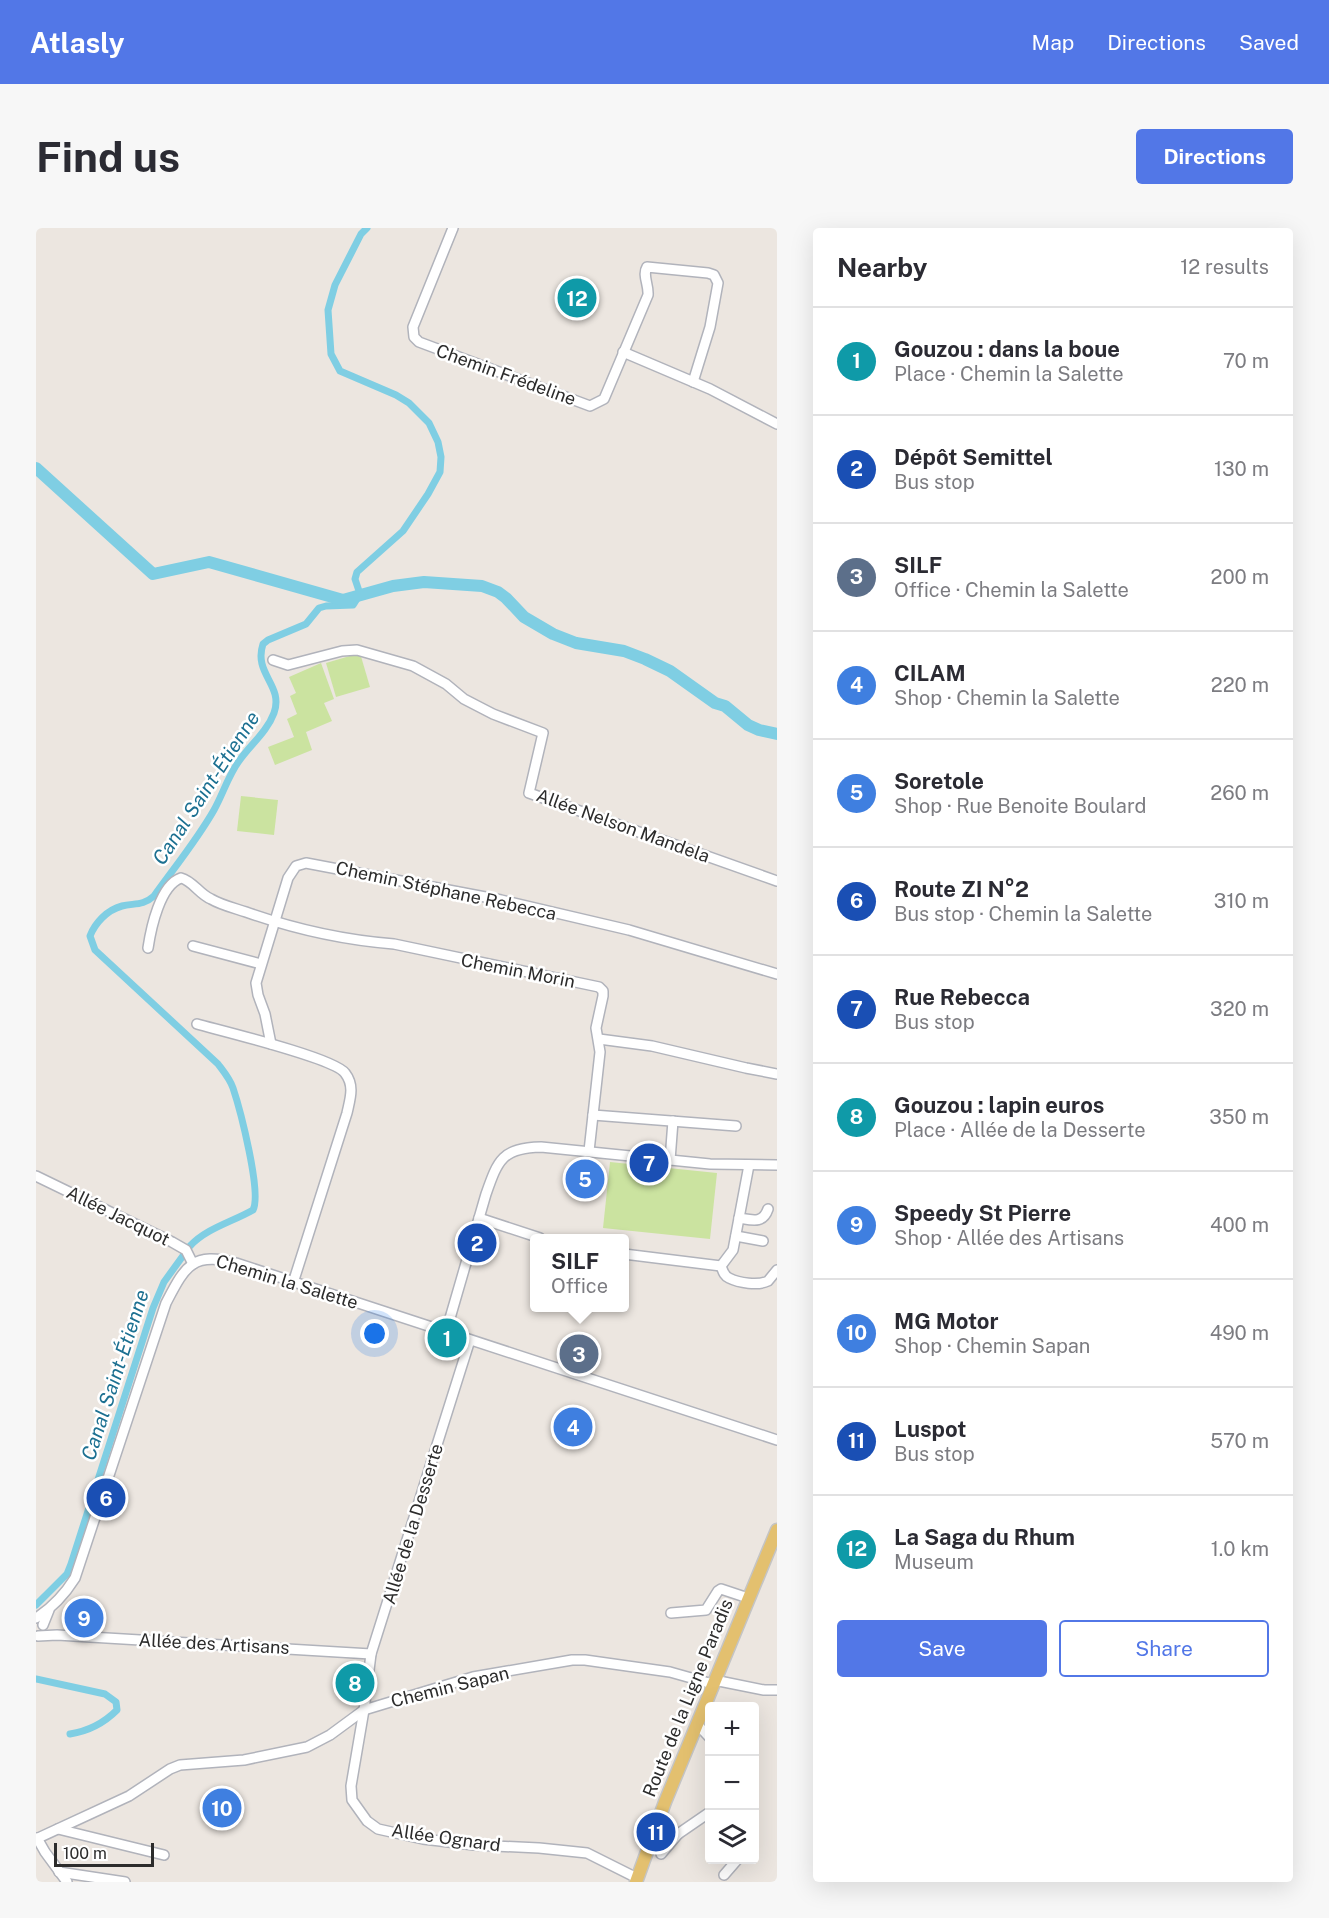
<!DOCTYPE html>
<meta charset="utf-8">
<style>
:root{--surface:#fff;--page:#f7f7f7;--text:#2b2b33;--muted:#7c7c81;--line:#e1e1e2;--accent:#5277e7}
body{margin:0;font-family:"Public Sans",sans-serif;background:var(--page);color:var(--text)}
.controls{position:absolute;right:18px;bottom:18px;display:grid;overflow:hidden;border-radius:6px;box-shadow:0 6px 24px #0002}
.controls button{width:54px;height:54px;display:grid;place-items:center;padding:0;border:0;border-bottom:2px solid var(--line);background:var(--surface);color:var(--text);font:30px sans-serif}
.scale{position:absolute;left:18px;bottom:15px;width:100px;box-sizing:border-box;padding-left:6px;border:3px solid #2c2c2c;border-top:0;font-size:16px;line-height:21px;white-space:nowrap;color:#2c2c2c;-webkit-text-stroke:4px #fff;paint-order:stroke}
.you{position:absolute;left:339px;top:1106px;width:21px;height:21px;margin:-15px;border:4px solid #fff;border-radius:50%;background:#1a73e8;box-shadow:0 0 0 9px #1a73e833}
.badge{display:grid;place-items:center;width:39px;height:39px;border-radius:50%;background:var(--accent);color:#fff;font-size:20px;font-weight:700}
.pin{position:absolute;translate:-50% -50%;border:3px solid #fff;box-shadow:0 2px 6px #0006}
.popup{position:absolute;left:494px;top:1006px;width:99px;height:78px;box-sizing:border-box;display:grid;place-content:center;border-radius:6px;background:var(--surface);filter:drop-shadow(0 2px 4px #0005);font-size:20px;white-space:nowrap;color:var(--muted)}
.popup b{font-size:22px;color:var(--text)}
.popup::after{content:'';position:absolute;left:50%;top:100%;margin-left:-12px;border:12px solid transparent;border-top-color:var(--surface)}
.list{margin:0;padding:0;list-style:none}
h2{display:flex;justify-content:space-between;align-items:center;height:78px;margin:0;padding:0 24px;font-size:26px}
h2 small{font-size:20px;font-weight:400;color:var(--muted)}
.list li{display:grid;grid-template-columns:39px 1fr auto;gap:18px;align-items:center;box-sizing:border-box;height:108px;padding:0 24px;border-top:2px solid var(--line)}
.list b{display:block;font-size:22px;white-space:nowrap}
.list p{margin:0;font-size:20px;white-space:nowrap;color:var(--muted)}
.list em{font-size:20px;font-style:normal;color:var(--muted)}
.actions{display:flex;gap:12px;padding:18px 24px}
.actions a{flex:1;padding:14px 0;border:2px solid var(--accent);border-radius:6px;text-align:center;font-size:21px;color:var(--accent)}
.actions .main{background:var(--accent);color:#fff}
.icon{flex:none;width:33px;height:33px;fill:none;stroke:currentColor;stroke-width:2;stroke-linecap:round;stroke-linejoin:round}
.map{position:relative;flex:none;width:741px;height:1654px;overflow:hidden;border-radius:6px}
header{display:flex;align-items:center;gap:36px;box-sizing:border-box;height:84px;padding:0 30px;background:var(--accent);color:#fff}
header strong{font-size:28px}
nav{display:flex;gap:33px;margin-inline-start:auto;font-size:21px}
.intro{display:flex;align-items:center;justify-content:space-between;box-sizing:border-box;height:144px;padding:0 36px}
h1{margin:0;font-size:42px}
.button{padding:15px 27px;border-radius:6px;background:var(--accent);color:#fff;font-size:21px;font-weight:700}
main{display:flex;gap:36px;padding:0 36px}
aside{flex:1;background:var(--surface);border-radius:6px;box-shadow:0 6px 24px #0002}
.map>svg:first-child{display:block}
.pitch{fill:#cbe3a0}
.lines{fill:none;stroke-linecap:round;stroke-linejoin:round}
.canal{stroke:#7fcee3;stroke-width:7}
.river{stroke:#7fcee3;stroke-width:12}
.minor-casing{stroke:#b1b3bb;stroke-width:12}
.major-casing{stroke:#c4c4c4;stroke-width:15}
.minor{stroke:#fff;stroke-width:9}
.major{stroke:#e3c06f;stroke-width:12}
.labels{text-anchor:middle;stroke-width:5;stroke-linejoin:round;paint-order:stroke}
.street-label{font-size:18px;fill:#2c2c2c;stroke:#fff}
.water-label{font-size:20px;font-style:italic;fill:#1c7091;stroke:#fff}
</style>
<header>
<strong>Atlasly</strong>
<nav><a>Map</a><a>Directions</a><a>Saved</a></nav>
</header>
<div class="intro"><h1>Find us</h1><a class="button">Directions</a></div>
<main>
<div class="map">
<svg width="741" height="1654" viewBox="0 0 741 1654">
<rect width="100%" height="100%" fill="#ece6e0"/>
<g class="pitch">
<polygon points="324,425 334,459 300,469 290,435"/>
<polygon points="285,435 298,471 288,475 296,493 270,504 276,522 239,537 232,519 258,509 251,491 261,486 254,468 260,465 253,449"/>
<polygon points="205,568 242,572 238,607 201,603"/>
<polygon points="574,934 681,945 674,1011 567,1000"/>
</g>
<g class="lines">
<g class="canal">
<path d="M154,1018c17,-18 42,-24 63,-36 9,-17 -13,-101 -20,-122 -3,-9 -9,-16 -15,-24l-123,-114 -5,-14c5,-13 17,-26 32,-30 12,-3 21,0 32,-10 20,-28 43,-56 60,-86 9,-16 14,-34 25,-49 11,-16 28,-29 35,-48 10,-28 -21,-39 -11,-69l5,-4 38,-16 13,-16 7,-2 27,-1 7,-11 -5,-15 2,-7 46,-41 25,-37 12,-22 1,-15 -3,-15 -9,-19 -20,-20 -13,-8 -56,-24 -9,-17 -3,-44 7,-25 26,-51 6,-6"/>
<polyline points="0,1377 31,1346 35,1336 117,1080 128,1054 149,1025"/>
<path d="M0,1451l69,15 11,8 1,8c-14,14 -28,21 -47,24"/>
</g>
<polyline class="river" points="0,240 117,346 173,334 307,372 357,358 388,354 446,358 462,364 470,370 488,389 517,406 540,415 588,423 609,431 634,443 679,475 689,478 712,497 723,502 741,506"/>
<defs>
<g id="minor">
<path d="M417,0l-40,99 1,10 5,5 171,64 14,-7 44,-104c1,-10 -6,-20 -1,-28l61,6 6,2 4,8 -8,44 -17,55"/>
<polyline points="587,124 674,161 741,196"/>
<polyline points="237,432 252,437 306,423 321,422 377,438 410,456 428,471 457,486 507,505 493,565 741,653"/>
<polyline points="157,718 225,736"/>
<path d="M112,720c3,-20 12,-63 33,-70 12,3 18,16 30,21 10,6 23,9 35,13 48,17 97,28 148,32l205,43 4,4v5l-7,32 4,24 -11,99"/>
<path d="M161,796c25,7 137,34 148,49 10,13 5,26 2,40l-54,170"/>
<polyline points="563,811 616,818 710,840 741,846"/>
<polyline points="235,816 229,786 222,767 220,755 252,650 260,638 270,635 465,672 593,702 741,746"/>
<polyline points="557,887 700,898"/>
<polyline points="634,932 637,893"/>
<polyline points="0,948 136,1014 150,1022 157,1036"/>
<polyline points="443,990 504,1010"/>
<path d="M703,990c13,2 24,6 29,-9"/>
<polyline points="700,1008 727,1013"/>
<polyline points="588,1026 685,1038"/>
<polyline points="685,1038 697,1022 713,937"/>
<path d="M685,1038c2,5 3,10 8,12 10,5 29,8 39,3l9,-11"/>
<path d="M410,1104l40,-138c12,-34 16,-46 55,-47l169,17 67,1"/>
<polyline points="434,1112 335,1426 328,1482 315,1558 316,1572 331,1593 342,1601 387,1611 438,1617 503,1620 551,1625 601,1650"/>
<polyline points="635,1385 670,1382 682,1363 685,1361 712,1370"/>
<path d="M0,1390c16,-10 29,-24 39,-40l91,-275c19,-36 26,-52 70,-40l541,177"/>
<polyline points="7,1397 13,1382"/>
<polyline points="2,1408 21,1407 335,1426"/>
<polyline points="661,1496 674,1510"/>
<polyline points="621,1597 642,1606 674,1584"/>
<polyline points="22,1601 128,1627"/>
<polyline points="1,1610 9,1624 31,1654"/>
<polyline points="0,1611 93,1568 134,1541 144,1537 208,1532 271,1519 294,1507 328,1482 437,1449 536,1432 549,1432 634,1444 673,1455 683,1453 728,1462 741,1462"/>
<polyline points="625,1626 642,1606"/>
<polyline points="23,1644 89,1654"/>
<polyline points="688,1647 701,1632"/>
</g>
<polyline id="major" points="600,1654 629,1574 741,1302"/>
</defs>
<use href="#minor" class="minor-casing"/>
<use href="#major" class="major-casing"/>
<use href="#minor" class="minor"/>
<use href="#major" class="major"/>
</g>
<g class="labels">
<g class="street-label">
<text transform="translate(470 147) rotate(20)" y="6">Chemin Frédeline</text>
<text transform="translate(587 598) rotate(20)" y="6">Allée Nelson Mandela</text>
<text transform="translate(410 663) rotate(12)" y="6">Chemin Stéphane Rebecca</text>
<text transform="translate(482 743) rotate(11)" y="6">Chemin Morin</text>
<text transform="translate(82 988) rotate(26)" y="6">Allée Jacquot</text>
<text transform="translate(251 1054) rotate(17)" y="6">Chemin la Salette</text>
<text transform="translate(377 1296) rotate(-73)" y="6">Allée de la Desserte</text>
<text transform="translate(178 1416) rotate(3)" y="6">Allée des Artisans</text>
<text transform="translate(414 1459) rotate(-14)" y="6">Chemin Sapan</text>
<text transform="translate(652 1470) rotate(-68)" y="6">Route de la Ligne Paradis</text>
<text transform="translate(410 1610) rotate(8)" y="6">Allée Ognard</text>
</g>
<g class="water-label">
<text transform="translate(170 560) rotate(-57)" y="7">Canal Saint-Étienne</text>
<text transform="translate(79 1147) rotate(-72)" y="7">Canal Saint-Étienne</text>
</g>
</g>
</svg>
<div class="controls">
<button>+</button>
<button>−</button>
<button><svg class="icon" aria-label="layers" viewBox="0 0 24 24"><path d="M12 4l9 5-9 5-9-5zM3 14l9 5 9-5"/></svg></button>
</div>
<div class="scale">100 m</div>
<div class="you"></div>
<div class="pin badge" style="left:411px;top:1110px;background:#0f9aa8">1</div>
<div class="pin badge" style="left:441px;top:1015px;background:#1a4fb4">2</div>
<div class="pin badge" style="left:543px;top:1126px;background:#5c6f8a">3</div>
<div class="popup"><b>SILF</b>Office</div>
<div class="pin badge" style="left:537px;top:1199px;background:#3f7fe0">4</div>
<div class="pin badge" style="left:549px;top:951px;background:#3f7fe0">5</div>
<div class="pin badge" style="left:70px;top:1270px;background:#1a4fb4">6</div>
<div class="pin badge" style="left:613px;top:935px;background:#1a4fb4">7</div>
<div class="pin badge" style="left:319px;top:1455px;background:#0f9aa8">8</div>
<div class="pin badge" style="left:48px;top:1390px;background:#3f7fe0">9</div>
<div class="pin badge" style="left:186px;top:1580px;background:#3f7fe0">10</div>
<div class="pin badge" style="left:620px;top:1604px;background:#1a4fb4">11</div>
<div class="pin badge" style="left:541px;top:70px;background:#0f9aa8">12</div>
</div>
<aside>
<h2>Nearby<small>12 results</small></h2>
<ul class="list">
<li><span class="badge" style="background:#0f9aa8">1</span><div><b>Gouzou : dans la boue</b><p>Place · Chemin la Salette</p></div><em>70 m</em></li>
<li><span class="badge" style="background:#1a4fb4">2</span><div><b>Dépôt Semittel</b><p>Bus stop</p></div><em>130 m</em></li>
<li><span class="badge" style="background:#5c6f8a">3</span><div><b>SILF</b><p>Office · Chemin la Salette</p></div><em>200 m</em></li>
<li><span class="badge" style="background:#3f7fe0">4</span><div><b>CILAM</b><p>Shop · Chemin la Salette</p></div><em>220 m</em></li>
<li><span class="badge" style="background:#3f7fe0">5</span><div><b>Soretole</b><p>Shop · Rue Benoite Boulard</p></div><em>260 m</em></li>
<li><span class="badge" style="background:#1a4fb4">6</span><div><b>Route ZI N°2</b><p>Bus stop · Chemin la Salette</p></div><em>310 m</em></li>
<li><span class="badge" style="background:#1a4fb4">7</span><div><b>Rue Rebecca</b><p>Bus stop</p></div><em>320 m</em></li>
<li><span class="badge" style="background:#0f9aa8">8</span><div><b>Gouzou : lapin euros</b><p>Place · Allée de la Desserte</p></div><em>350 m</em></li>
<li><span class="badge" style="background:#3f7fe0">9</span><div><b>Speedy St Pierre</b><p>Shop · Allée des Artisans</p></div><em>400 m</em></li>
<li><span class="badge" style="background:#3f7fe0">10</span><div><b>MG Motor</b><p>Shop · Chemin Sapan</p></div><em>490 m</em></li>
<li><span class="badge" style="background:#1a4fb4">11</span><div><b>Luspot</b><p>Bus stop</p></div><em>570 m</em></li>
<li><span class="badge" style="background:#0f9aa8">12</span><div><b>La Saga du Rhum</b><p>Museum</p></div><em>1.0 km</em></li>
</ul>
<div class="actions"><a class="main">Save</a><a>Share</a></div>
</aside>
</main>
